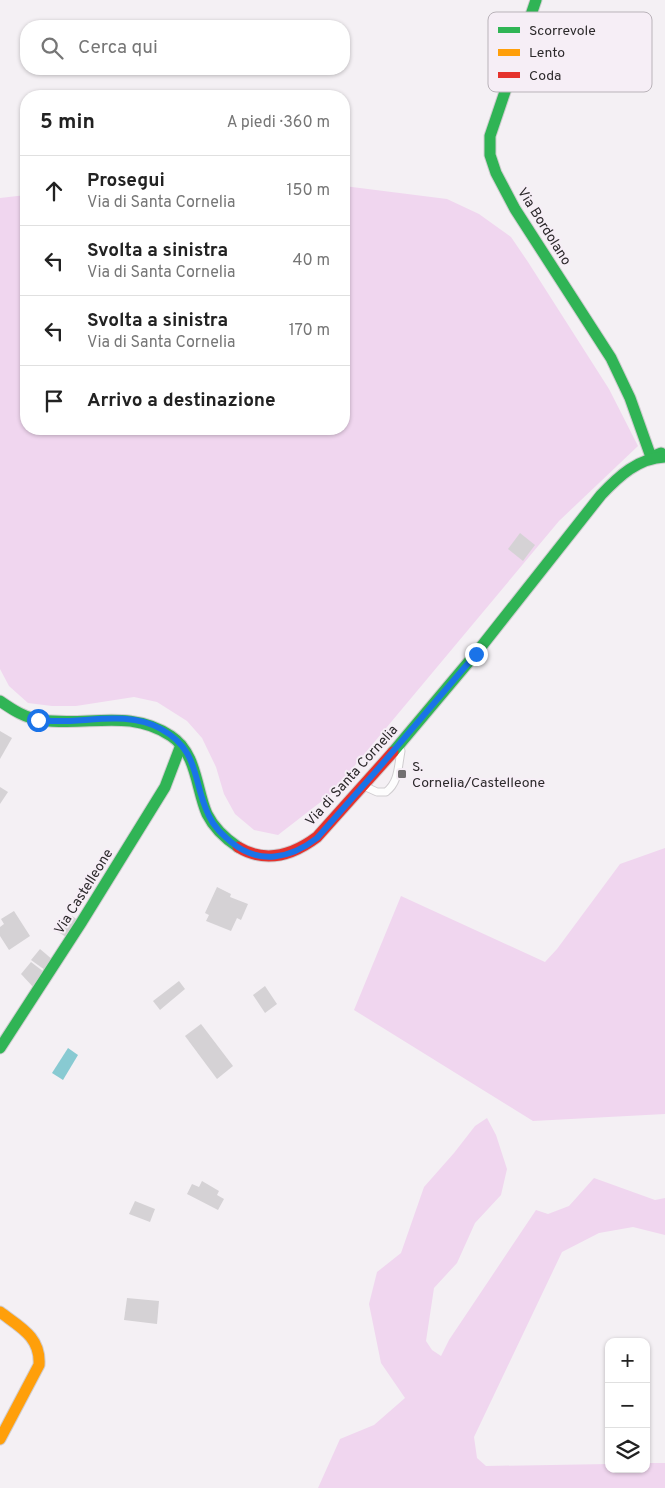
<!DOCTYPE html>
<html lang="it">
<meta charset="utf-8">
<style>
:root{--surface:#fff;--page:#f2f2f2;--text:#222;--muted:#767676;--line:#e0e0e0}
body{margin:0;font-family:Overpass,sans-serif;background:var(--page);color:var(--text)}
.controls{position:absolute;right:15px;bottom:15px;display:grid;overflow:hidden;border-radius:10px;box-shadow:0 1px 4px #0004}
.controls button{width:45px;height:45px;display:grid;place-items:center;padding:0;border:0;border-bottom:1px solid var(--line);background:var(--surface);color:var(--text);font:25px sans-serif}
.stop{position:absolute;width:15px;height:15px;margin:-11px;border:4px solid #1a73e8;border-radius:50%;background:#fff}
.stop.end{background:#1a73e8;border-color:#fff;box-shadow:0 1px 5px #0008}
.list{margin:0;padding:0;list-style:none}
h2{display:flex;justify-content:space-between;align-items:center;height:65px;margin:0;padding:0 20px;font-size:21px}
h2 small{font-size:16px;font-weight:400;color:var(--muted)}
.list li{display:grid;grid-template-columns:32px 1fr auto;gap:15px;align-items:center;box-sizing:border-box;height:70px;padding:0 20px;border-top:1px solid var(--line)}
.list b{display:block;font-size:19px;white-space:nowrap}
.list p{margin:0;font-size:16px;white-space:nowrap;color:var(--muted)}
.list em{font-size:16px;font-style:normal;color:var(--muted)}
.icon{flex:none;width:28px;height:28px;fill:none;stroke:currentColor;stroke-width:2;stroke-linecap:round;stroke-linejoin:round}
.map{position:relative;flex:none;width:665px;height:1488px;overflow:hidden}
.search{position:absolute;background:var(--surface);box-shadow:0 1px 4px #0004;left:20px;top:20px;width:330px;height:55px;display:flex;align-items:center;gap:12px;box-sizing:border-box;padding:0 18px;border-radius:20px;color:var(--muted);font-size:19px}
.panel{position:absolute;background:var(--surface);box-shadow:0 1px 4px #0004;left:20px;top:90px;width:330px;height:345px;border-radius:20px}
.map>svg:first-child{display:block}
.green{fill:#f0d6ef}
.water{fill:#88cad2}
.building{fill:#d5d2d5}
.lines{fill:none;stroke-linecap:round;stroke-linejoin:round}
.lane-casing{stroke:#d0cdd0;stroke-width:9}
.fast-casing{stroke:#d0cdd0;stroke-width:13}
.slow-casing{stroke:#d0cdd0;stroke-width:13}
.jam-casing{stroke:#d0cdd0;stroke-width:13}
.lane{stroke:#fdfdfd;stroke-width:7}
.fast{stroke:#30b455;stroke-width:11}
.slow{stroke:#ff9f0a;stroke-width:11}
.jam{stroke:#e5322d;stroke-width:11}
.route{stroke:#1a73e8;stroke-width:6}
.poi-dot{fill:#726f71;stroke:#f6eef6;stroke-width:2}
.labels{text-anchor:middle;stroke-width:4;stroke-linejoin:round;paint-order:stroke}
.street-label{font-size:14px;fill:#2c292b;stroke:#f6eef6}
.poi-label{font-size:14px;fill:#2c292b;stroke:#f6eef6;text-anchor:start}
.key{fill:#f6eef6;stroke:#b9b3b9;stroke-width:1}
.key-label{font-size:14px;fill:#2c292b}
</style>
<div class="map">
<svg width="665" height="1488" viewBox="0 0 665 1488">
<rect width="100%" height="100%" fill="#f4f0f4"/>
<g class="green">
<polygon points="344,186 447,199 479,214 511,237 528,262 609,389 638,446 559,521 331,794 278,835 254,830 235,814 224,794 216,767 202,738 187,721 157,702 134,697 76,706 52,706 28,703 9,686 0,669 0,198 26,195 26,429 344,429"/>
<polygon points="665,848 665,1114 533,1121 354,1010 401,896 545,962 557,949 620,864"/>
<polygon points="487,1118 496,1135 507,1169 501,1195 475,1223 457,1263 434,1288 426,1341 432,1350 441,1356 449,1340 536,1210 548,1214 569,1206 594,1178 655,1200 665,1198 665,1235 633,1227 599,1233 562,1252 474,1437 477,1458 486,1466 609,1464 609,1469 646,1469 646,1463 665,1463 665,1488 318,1488 340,1439 374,1425 405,1398 381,1363 369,1304 377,1272 401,1253 424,1187 454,1153 475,1126"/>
</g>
<polygon class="water" points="68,1048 78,1055 63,1080 52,1073"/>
<g class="building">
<polygon points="520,533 535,545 523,561 508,549"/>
<polygon points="0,731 12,738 0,759"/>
<polygon points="0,787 8,792 0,804"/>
<polygon points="217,887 231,894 230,897 248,904 241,920 237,918 231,931 206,921 209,915 205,913"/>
<polygon points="14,911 30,936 9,950 0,936 0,927 4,924 1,919"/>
<polygon points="72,916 78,920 66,937 55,930 63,919 67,922"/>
<polygon points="40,949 53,960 45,970 31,960"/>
<polygon points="31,962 44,972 34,988 21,974"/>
<polygon points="179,981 185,989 160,1010 153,1001"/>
<polygon points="265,986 277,1004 265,1013 253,995"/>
<polygon points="201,1024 233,1066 217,1079 185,1036"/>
<polygon points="202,1181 219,1191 217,1195 224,1199 218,1210 187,1194 192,1184 199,1187"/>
<polygon points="135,1201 155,1209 150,1222 129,1214"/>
<polygon points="127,1298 159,1301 157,1324 124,1320"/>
</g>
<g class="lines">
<defs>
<path id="lane" d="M366,787l11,5h9c13,-10 12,-26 15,-41"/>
<g id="fast">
<polyline points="536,0 490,136 490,155 496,173 515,209 611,358 630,398 651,457 661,453"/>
<path d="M0,701c13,9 25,17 41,19 46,7 88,-12 130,16 26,17 25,53 36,78 7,14 19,25 31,33"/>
<path d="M393,752l84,-100 124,-157c18,-19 37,-37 64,-38"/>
<polyline points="0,1048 81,923 165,787 181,745"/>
</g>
<path id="slow" d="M0,1312c20,15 41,25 39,53l-39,74"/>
<path id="jam" d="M238,847c28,17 55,8 79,-10l76,-85"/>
</defs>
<use href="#lane" class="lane-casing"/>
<use href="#fast" class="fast-casing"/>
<use href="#slow" class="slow-casing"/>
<use href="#jam" class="jam-casing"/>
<use href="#lane" class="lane"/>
<use href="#fast" class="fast"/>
<use href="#slow" class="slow"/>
<use href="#jam" class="jam"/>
</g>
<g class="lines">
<path class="route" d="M38,720c40,6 86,-12 123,9 40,22 31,53 48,87 5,11 13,18 22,26 28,23 59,17 86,-4l60,-68 99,-116"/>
</g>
<rect class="poi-dot" x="397" y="769" width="10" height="10" rx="2.5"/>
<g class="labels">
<g class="street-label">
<text transform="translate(545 226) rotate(58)" y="5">Via Bordolano</text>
<text transform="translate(351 775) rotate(-48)" y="5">Via di Santa Cornelia</text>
<text transform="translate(83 891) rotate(-58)" y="5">Via Castelleone</text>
</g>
<g class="poi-label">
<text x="412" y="771">S.<tspan x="412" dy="16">Cornelia/Castelleone</tspan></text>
</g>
</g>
<rect x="488" y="12" width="164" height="80" rx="8" class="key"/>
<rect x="498" y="27" width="22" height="6" fill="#30b455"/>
<rect x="498" y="49" width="22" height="7" fill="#ff9f0a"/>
<rect x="498" y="72" width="22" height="6" fill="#e5322d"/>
<g class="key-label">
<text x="529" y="35">Scorrevole</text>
<text x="529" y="57">Lento</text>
<text x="529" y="80">Coda</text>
</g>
</svg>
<div class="controls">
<button>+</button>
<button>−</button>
<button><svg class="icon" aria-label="layers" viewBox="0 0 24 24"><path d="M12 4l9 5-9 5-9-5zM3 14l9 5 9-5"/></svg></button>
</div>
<div class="stop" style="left:38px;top:720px"></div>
<div class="stop end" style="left:476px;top:654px"></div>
<div class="search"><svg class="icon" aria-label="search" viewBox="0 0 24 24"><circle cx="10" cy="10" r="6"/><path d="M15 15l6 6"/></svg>Cerca qui</div>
<section class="panel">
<h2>5 min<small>A piedi · 360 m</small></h2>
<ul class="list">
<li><svg class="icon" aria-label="ahead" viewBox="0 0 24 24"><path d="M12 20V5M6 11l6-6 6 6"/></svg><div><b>Prosegui</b><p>Via di Santa Cornelia</p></div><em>150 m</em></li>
<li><svg class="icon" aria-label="left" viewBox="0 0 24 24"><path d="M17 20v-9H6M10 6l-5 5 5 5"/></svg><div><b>Svolta a sinistra</b><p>Via di Santa Cornelia</p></div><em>40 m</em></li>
<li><svg class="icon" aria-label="left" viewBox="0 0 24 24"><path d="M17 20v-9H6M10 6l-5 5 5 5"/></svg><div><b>Svolta a sinistra</b><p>Via di Santa Cornelia</p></div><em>170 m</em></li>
<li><svg class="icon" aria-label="arrive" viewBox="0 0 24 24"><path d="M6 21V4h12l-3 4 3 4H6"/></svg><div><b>Arrivo a destinazione</b></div></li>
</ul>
</section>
</div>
